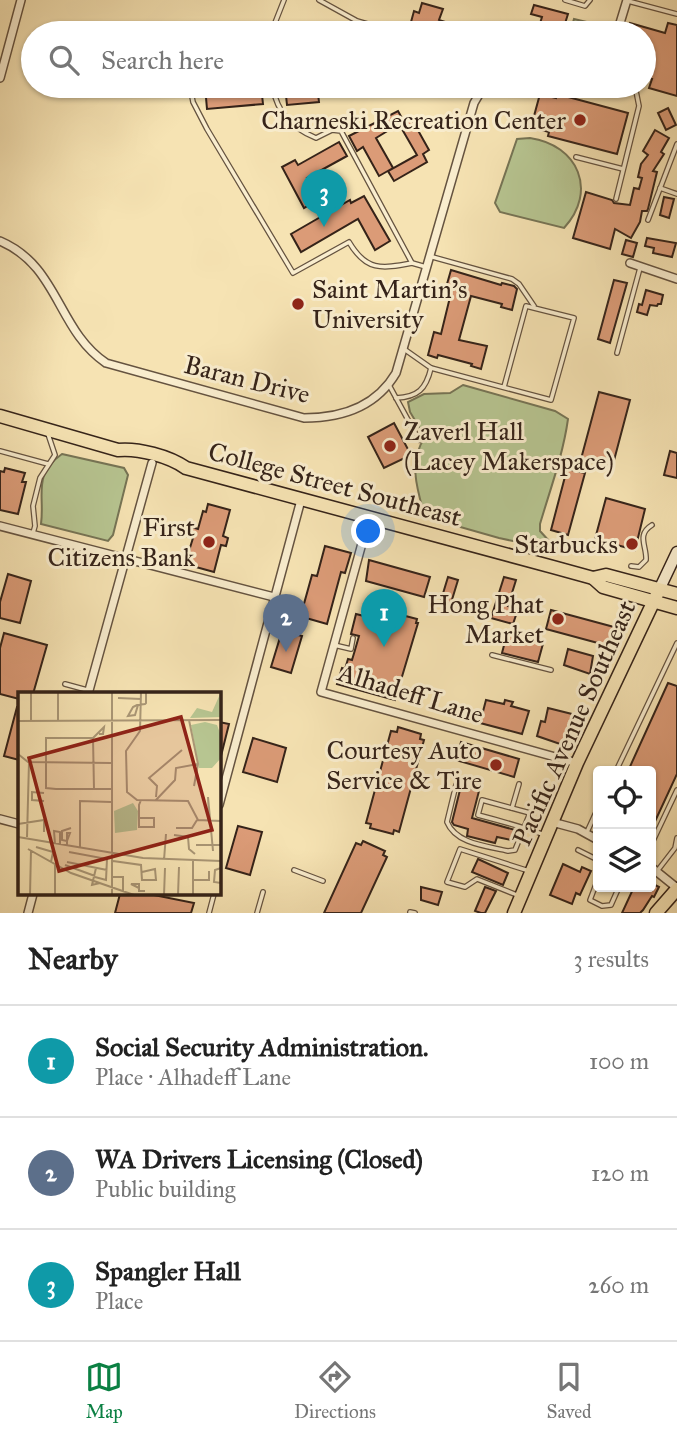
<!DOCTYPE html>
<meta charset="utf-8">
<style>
:root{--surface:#fff;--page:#f2f2f2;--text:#222;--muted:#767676;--line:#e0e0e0;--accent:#0b8043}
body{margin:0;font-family:"IM FELL Great Primer",serif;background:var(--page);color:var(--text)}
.controls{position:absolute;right:21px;bottom:21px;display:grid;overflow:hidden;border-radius:7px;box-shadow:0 2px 5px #0004}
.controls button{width:63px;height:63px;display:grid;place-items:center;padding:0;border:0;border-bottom:2px solid var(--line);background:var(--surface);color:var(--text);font:35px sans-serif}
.you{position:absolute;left:369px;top:532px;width:24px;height:24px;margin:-18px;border:5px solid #fff;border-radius:50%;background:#1a73e8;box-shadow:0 0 0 10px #1a73e833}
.badge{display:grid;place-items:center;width:46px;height:46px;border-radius:50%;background:var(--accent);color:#fff;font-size:23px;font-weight:700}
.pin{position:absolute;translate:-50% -58px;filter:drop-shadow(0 2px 4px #0008)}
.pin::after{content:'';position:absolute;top:37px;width:24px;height:21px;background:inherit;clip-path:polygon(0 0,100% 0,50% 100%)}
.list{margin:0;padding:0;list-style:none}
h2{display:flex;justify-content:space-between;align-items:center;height:91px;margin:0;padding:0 28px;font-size:30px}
h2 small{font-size:23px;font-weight:400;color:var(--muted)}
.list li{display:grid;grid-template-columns:46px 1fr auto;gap:21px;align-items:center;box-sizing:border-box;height:112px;padding:0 28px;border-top:2px solid var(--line)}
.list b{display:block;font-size:26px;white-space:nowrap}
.list p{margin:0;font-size:23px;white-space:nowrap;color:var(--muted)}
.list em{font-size:23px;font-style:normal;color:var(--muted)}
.icon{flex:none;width:38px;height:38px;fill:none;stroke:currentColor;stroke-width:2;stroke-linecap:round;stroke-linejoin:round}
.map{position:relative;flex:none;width:677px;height:913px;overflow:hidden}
.search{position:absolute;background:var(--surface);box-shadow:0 2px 5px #0004;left:21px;right:21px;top:21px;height:77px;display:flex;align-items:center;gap:18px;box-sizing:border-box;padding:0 24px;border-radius:38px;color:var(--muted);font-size:26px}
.sheet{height:427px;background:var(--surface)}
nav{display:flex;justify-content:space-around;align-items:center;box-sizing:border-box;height:98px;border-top:2px solid var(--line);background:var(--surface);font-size:19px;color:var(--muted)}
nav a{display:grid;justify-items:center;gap:4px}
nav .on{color:var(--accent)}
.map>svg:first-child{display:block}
.green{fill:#b7c591;stroke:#767455;stroke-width:2}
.building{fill:#db9b77;stroke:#352319;stroke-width:2}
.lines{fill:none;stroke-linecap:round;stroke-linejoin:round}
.lane-casing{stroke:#655340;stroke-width:6}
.street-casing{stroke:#655340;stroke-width:10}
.secondary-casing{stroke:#352319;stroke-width:13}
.primary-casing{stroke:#352319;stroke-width:15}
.lane{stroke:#f9edce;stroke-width:3.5}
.street{stroke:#f9edce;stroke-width:7}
.secondary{stroke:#f9edce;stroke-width:10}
.primary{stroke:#f6e3b3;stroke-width:12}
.poi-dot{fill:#8f2418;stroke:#f9edce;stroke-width:2.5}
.labels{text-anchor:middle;stroke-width:6;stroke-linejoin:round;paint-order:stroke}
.poi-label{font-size:26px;fill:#352319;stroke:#f9edce;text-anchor:end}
.street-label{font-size:26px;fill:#352319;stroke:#f9edce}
.inset-road{fill:none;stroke:#a99675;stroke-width:2}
.view{fill:#8f2418;fill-opacity:0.15;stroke:#8f2418;stroke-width:3.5}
.inset-edge{fill:none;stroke:#352319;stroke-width:3.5}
</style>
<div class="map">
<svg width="677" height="913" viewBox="0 0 677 913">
<rect width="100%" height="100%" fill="#f6e3b3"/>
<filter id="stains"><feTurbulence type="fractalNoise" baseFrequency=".00286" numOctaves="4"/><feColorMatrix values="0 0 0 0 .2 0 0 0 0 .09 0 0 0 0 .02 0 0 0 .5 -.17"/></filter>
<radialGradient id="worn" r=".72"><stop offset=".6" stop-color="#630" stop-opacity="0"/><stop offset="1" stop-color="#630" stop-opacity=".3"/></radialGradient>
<g class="green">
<polygon points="574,19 591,23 588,33 570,33"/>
<path d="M530,138c48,7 68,53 34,90l-64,-16 -5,-9 22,-64z"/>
<path d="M463,385l92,26 13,8c-5,36 -18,71 -28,105v7l10,11v6l-17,-2 -6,-7 -14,2 -14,-3 -74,-21c-8,-28 -17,-55 0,-80l-15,-25 -2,-10 16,-8 26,-1z"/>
<path d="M62,454l62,14 4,7 -15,60 -5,6 -67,-17c4,-28 -9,-49 21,-70z"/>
</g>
<g class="building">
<polygon points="422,3 443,9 439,20 445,22 442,31 434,29 433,33 428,33 417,30 418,24 411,22 414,11 419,13"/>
<polygon points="534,5 568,14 562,33 537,33 542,17 531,14"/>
<polygon points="630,23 665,33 668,23 677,25 677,96 649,88 652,79 644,77 644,33 627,33"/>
<polygon points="205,86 261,86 263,104 207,109"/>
<polygon points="285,86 317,86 319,102 287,105"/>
<polygon points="540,94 556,98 557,94 628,113 617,154 548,136 549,132 531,127"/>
<polygon points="668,108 676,125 666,130 658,113"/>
<polygon points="398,111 403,120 410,116 429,150 423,154 427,162 394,181 388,171 417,155 399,124 376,138 393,168 379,176 363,147 357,151 349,136"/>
<polygon points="655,130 669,138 661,152 664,154 653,171 657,172 648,209 647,211 642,211 640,222 631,238 615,229 610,249 573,238 586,192 612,200 614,203 630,205 634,188 639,189 642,178 638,177 641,164 648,155 643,151"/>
<polygon points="339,142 347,156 307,178 319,199 304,208 282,167 295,160 298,165"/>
<polygon points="364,196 390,241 375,250 358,219 301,252 291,234 350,200 351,203"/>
<polygon points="664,197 674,199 669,218 660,215"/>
<polygon points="647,238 676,243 672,257 653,253 654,248 645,246"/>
<polygon points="626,240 637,243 633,257 622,254"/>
<polygon points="451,270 501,285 502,283 514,286 517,289 512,310 501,307 502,304 471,296 459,340 487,346 481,369 471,366 472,364 438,355 437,358 428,355 434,332 441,334 451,293 445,291"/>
<polygon points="614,280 627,283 610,343 598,339"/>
<polygon points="646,290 663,295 661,304 658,304 657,306 650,305 647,315 637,312 639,304 642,305"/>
<polygon points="599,392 630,400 612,468 581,459"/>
<polygon points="394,423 411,455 384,468 368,437"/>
<polygon points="670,451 677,453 677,478 664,475"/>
<polygon points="5,468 25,473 22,482 26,482 18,514 0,510 0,471 4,472"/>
<polygon points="567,469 585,473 568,535 551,530"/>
<polygon points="606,498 645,509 635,550 595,539"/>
<polygon points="208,504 230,510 223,536 228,538 226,546 221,545 214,572 185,564 193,538 179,534 182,524 198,529 203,511 206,512"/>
<polygon points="325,546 351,553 345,573 341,572 327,624 306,618 307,612 302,611 312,575 317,576"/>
<polygon points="369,560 430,577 424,597 366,581"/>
<polygon points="8,574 31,581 20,623 0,618 0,602"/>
<polygon points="448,577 458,580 451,603 441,600"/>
<polygon points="504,577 516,580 508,606 518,609 513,624 491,618"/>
<polygon points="367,606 417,619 416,623 418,623 395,700 337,684 342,668 345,669 348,659 352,660 355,650 359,636 351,634 356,614 364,616"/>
<polygon points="551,610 614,627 609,646 546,629"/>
<polygon points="508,630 544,640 538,662 502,653"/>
<polygon points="282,631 302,636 291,673 271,667"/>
<polygon points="4,633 47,645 33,694 19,694 19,699 0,694 0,648"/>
<polygon points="568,649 593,656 590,674 564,665"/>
<polygon points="668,683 677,686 677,774 651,830 651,771 628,771"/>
<polygon points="486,700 504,704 505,700 513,702 511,706 529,711 522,734 480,723"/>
<polygon points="17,707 19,707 19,760 4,756"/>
<polygon points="548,708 576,715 563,745 537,736 541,721 545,722"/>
<polygon points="219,722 229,724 221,756 219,756"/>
<polygon points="398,727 421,734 420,739 424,740 399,832 394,830 393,834 370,828 371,824 366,823 391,731 397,732"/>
<polygon points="253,738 286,748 277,782 243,772"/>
<polygon points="461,742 519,759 514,777 456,760"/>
<polygon points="461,786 479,791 472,818 515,830 511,840 497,837 495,843 467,836 468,829 454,825 452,822"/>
<polygon points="238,826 262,832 250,875 226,868"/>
<polygon points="363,841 385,851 383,855 387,857 361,913 324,913 356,843 361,845"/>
<polygon points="478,859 508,873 503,885 472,872"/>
<polygon points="563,864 580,872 582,867 591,871 580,895 576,893 572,904 550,895"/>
<polygon points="651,883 659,887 654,897 652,896 643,910 640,913 622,913 634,887 651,887"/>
<polygon points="421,887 442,892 438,905 421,900"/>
<polygon points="485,887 496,891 485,913 481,913 475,911"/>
<polygon points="120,894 149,894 194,903 191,913 115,913"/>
</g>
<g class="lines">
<defs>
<g id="lane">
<polyline points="319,0 357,21 398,33"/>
<polyline points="565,0 585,6 590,0"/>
<polyline points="628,1 677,14"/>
<polyline points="271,33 284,0"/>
<path d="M190,86l3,16 14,27 86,144 56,-31c17,29 32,27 63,21"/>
<path d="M272,86c6,27 18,41 44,52l16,-8 9,1 71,132 14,4"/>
<polyline points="576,157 623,169"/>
<polyline points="660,188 677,194"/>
<polyline points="616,199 639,106 635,86"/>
<polyline points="648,220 677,144"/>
<polyline points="429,256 512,279 519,284 534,306"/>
<polyline points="404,349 431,368 551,400 574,318 526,306 504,387"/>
<polyline points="617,353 640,268"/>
<polyline points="389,385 419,440"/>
<path d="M396,398c22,-1 30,-9 35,-30"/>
<polyline points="0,451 48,464"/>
<polyline points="33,533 35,526 33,506 40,478 55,455 48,434"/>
<path d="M631,566l8,1 7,-7c1,-14 -10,-25 6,-35"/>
<polyline points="334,645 351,649 353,638"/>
<polyline points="492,655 551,670"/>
<polyline points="65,684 87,690"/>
<polyline points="616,771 677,643"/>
<path d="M456,785l-9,37c9,22 40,24 61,29l7,-1 15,-37 -48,-13 -4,15c23,6 45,12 67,20"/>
<polyline points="512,808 519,784"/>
<polyline points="587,832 598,808"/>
<polyline points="651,845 677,790"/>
<polyline points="578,850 598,860"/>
<polyline points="294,870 323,881"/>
<polyline points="658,870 675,848 677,838"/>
<polyline points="598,879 590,900 602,906 611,905 619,887"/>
<polyline points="517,895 477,879 465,887 447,882 460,849 529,871"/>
<polyline points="410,912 415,913"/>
<polyline points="209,913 214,894"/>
<polyline points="257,913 263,892"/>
</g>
<g id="street">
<polyline points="617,33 627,0"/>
<polyline points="0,78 21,0"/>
<path d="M0,241c59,25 57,89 106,122l198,55c37,0 72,-11 92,-45l78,-270 10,-17"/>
<polyline points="630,263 677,279"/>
<polyline points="369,518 321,692 577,763"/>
<polyline points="0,526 274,597"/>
<polyline points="88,694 152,463"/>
<polyline points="219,805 301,500"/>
<polyline points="0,819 19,824"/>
<polyline points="552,822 578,829 598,840"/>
<polyline points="651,867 677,888"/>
<polyline points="28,913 33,894"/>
</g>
<polyline id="secondary" points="659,590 677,552"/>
<g id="primary">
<path d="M0,416l118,34c20,-2 51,6 68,18l367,99 40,11 13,-3 71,19"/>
<polyline points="593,578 603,587 677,608"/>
<polyline points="514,913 577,763 659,590"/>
<polyline points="656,913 677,889"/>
</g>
</defs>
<use href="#lane" class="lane-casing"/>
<use href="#street" class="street-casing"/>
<use href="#secondary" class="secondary-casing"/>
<use href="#primary" class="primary-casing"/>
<use href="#lane" class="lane"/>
<use href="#street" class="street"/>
<use href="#secondary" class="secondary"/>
<use href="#primary" class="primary"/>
</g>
<g class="poi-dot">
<circle cx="580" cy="120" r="7"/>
<circle cx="298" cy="304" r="7"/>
<circle cx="390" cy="446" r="7"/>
<circle cx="209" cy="542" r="7"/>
<circle cx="632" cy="544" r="7"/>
<circle cx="558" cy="619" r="7"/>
<circle cx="496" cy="765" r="7"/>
</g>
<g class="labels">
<g class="poi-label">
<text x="566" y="129">Charneski Recreation Center</text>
<text x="312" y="298" text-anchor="start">Saint Martin's<tspan x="312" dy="30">University</tspan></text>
<text x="404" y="440" text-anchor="start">Zaverl Hall<tspan x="404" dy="30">(Lacey Makerspace)</tspan></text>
<text x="195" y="536">First<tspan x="195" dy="30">Citizens Bank</tspan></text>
<text x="618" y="553">Starbucks</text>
<text x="544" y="613">Hong Phat<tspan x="544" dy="30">Market</tspan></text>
<text x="482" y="759">Courtesy Auto<tspan x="482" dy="30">Service &amp; Tire</tspan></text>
</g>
<g class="street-label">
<text transform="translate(247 379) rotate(14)" y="9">Baran Drive</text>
<text transform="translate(335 484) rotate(15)" y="9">College Street Southeast</text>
<text transform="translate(411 693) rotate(17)" y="9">Alhadeff Lane</text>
<text transform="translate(574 723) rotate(-66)" y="9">Pacific Avenue Southeast</text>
</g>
</g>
<g transform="translate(18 692)">
<rect width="203" height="203" fill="#f6e3b3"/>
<path d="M203,0v25l-31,1 7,-10 15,4zM187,30l12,3 3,8 1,25 -9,10h-13l-8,-43zM115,111l5,8 -1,19 -22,3 -1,-22z" fill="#b7c591"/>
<path class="inset-road" d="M94,0v203M123,0l-1,39 -14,20 1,41 10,8 51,1 10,19 23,1M100,6l23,1M120,13l-3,10 -7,1 5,-9 4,-2 8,-1 1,-1v-11M0,29l203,-1M13,29v-29M40,29v-29M75,46l11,-11 -1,7h-4M0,62l10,8 83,1M176,94l4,-22M76,97l-1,-51h-47v50l10,1h56M26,101l-12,-1v8l12,1M138,105l1,-11 -8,-8 33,-28M138,108l19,-20 1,-12 22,-4 -9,-44M191,124l-1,-19 5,54M121,126h15v9h-15v-22l2,-5M0,132l26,-4v12M158,136h16l5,-8M156,143l14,2 1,12 6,5M0,145l125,21 78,3M9,145l2,-75M49,149l-5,-1v-9l9,-3M37,152l-1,-13 6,1v12M49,153v-12h3l-3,8M178,153h25M18,155l17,5 -2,10M62,155v-46l31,1M10,157l43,24 63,22M51,160l38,7 -1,21 -11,-3M146,168l2,-26M95,169l28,4 1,15h14l-1,-11 -13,3M49,170l40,8M37,173v30M47,173l30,11M78,176l-4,17 8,-2M203,176l-6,2 -1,12 7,1M95,185h10v14M175,188h16v-9M121,196l-8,-4h8v7h6M12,203l1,-45M146,203l1,-27M160,203l1,-28M175,203v-35"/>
<path class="view" d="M163,25l31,113 -153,41 -30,-113z"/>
<rect width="203" height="203" class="inset-edge"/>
</g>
<rect width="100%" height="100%" filter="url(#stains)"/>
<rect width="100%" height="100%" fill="url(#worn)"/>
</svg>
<div class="controls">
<button><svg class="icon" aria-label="locate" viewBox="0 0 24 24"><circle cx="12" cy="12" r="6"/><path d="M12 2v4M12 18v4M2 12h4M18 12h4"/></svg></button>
<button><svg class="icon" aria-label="layers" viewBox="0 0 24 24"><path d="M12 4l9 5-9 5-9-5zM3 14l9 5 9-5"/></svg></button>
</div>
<div class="you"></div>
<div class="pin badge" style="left:384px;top:647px;background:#0f9aa8">1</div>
<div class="pin badge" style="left:286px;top:652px;background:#5c6f8a">2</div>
<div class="pin badge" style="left:324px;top:227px;background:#0f9aa8">3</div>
<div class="search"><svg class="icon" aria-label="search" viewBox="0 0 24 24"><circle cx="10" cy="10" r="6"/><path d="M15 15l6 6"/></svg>Search here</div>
</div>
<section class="sheet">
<h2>Nearby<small>3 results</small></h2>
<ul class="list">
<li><span class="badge" style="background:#0f9aa8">1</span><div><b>Social Security Administration.</b><p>Place · Alhadeff Lane</p></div><em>100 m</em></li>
<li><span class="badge" style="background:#5c6f8a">2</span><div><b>WA Drivers Licensing (Closed)</b><p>Public building</p></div><em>120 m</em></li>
<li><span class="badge" style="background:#0f9aa8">3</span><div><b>Spangler Hall</b><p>Place</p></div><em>260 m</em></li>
</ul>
</section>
<nav>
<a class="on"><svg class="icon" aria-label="map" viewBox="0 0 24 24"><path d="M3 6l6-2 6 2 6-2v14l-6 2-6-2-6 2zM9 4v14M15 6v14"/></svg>Map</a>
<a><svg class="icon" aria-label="directions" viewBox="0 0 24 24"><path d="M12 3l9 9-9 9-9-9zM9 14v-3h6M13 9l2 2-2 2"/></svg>Directions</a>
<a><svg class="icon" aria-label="saved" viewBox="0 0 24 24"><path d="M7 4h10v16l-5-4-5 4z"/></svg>Saved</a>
</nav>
